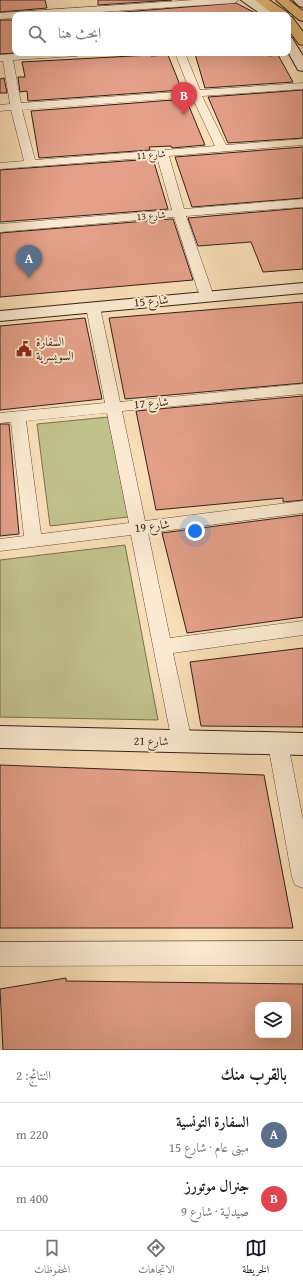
<!DOCTYPE html>
<html lang="ar">
<meta charset="utf-8">
<style>
:root{--surface:#fff;--page:#f6f6f6;--text:#202124;--muted:#757577;--line:#e0e0e0;--accent:#111827}
body{margin:0;font-family:"Gentium Book Plus",Amiri,serif;background:var(--page);color:var(--text);direction:rtl}
.controls{position:absolute;right:12px;bottom:12px;display:grid;overflow:hidden;border-radius:8px;box-shadow:0 4px 16px #0002}
.controls button{width:36px;height:36px;display:grid;place-items:center;padding:0;border:0;border-bottom:1px solid var(--line);background:var(--surface);color:var(--text);font:20px sans-serif}
.you{position:absolute;left:195px;top:531px;width:14px;height:14px;margin:-10px;border:3px solid #fff;border-radius:50%;background:#1a73e8;box-shadow:0 0 0 6px #1a73e833}
.badge{display:grid;place-items:center;width:26px;height:26px;border-radius:50%;background:var(--accent);color:#fff;font-size:13px;font-weight:700}
.pin{position:absolute;translate:-50% -33px;filter:drop-shadow(0 1px 2px #0008)}
.pin::after{content:'';position:absolute;top:21px;width:14px;height:12px;background:inherit;clip-path:polygon(0 0,100% 0,50% 100%)}
.list{margin:0;padding:0;list-style:none}
h2{display:flex;justify-content:space-between;align-items:center;height:52px;margin:0;padding:0 16px;font-size:17px}
h2 small{font-size:13px;font-weight:400;color:var(--muted)}
.list li{display:grid;grid-template-columns:26px 1fr auto;gap:12px;align-items:center;box-sizing:border-box;height:64px;padding:0 16px;border-top:1px solid var(--line)}
.list b{display:block;font-size:15px;white-space:nowrap}
.list p{margin:0;font-size:13px;white-space:nowrap;color:var(--muted)}
.list em{font-size:13px;font-style:normal;color:var(--muted)}
.icon{flex:none;width:22px;height:22px;fill:none;stroke:currentColor;stroke-width:2;stroke-linecap:round;stroke-linejoin:round}
.map{position:relative;flex:none;width:303px;height:1050px;overflow:hidden;direction:ltr}
.search{position:absolute;background:var(--surface);box-shadow:0 4px 16px #0002;left:12px;right:12px;top:12px;height:44px;display:flex;align-items:center;gap:10px;box-sizing:border-box;padding:0 14px;border-radius:8px;color:var(--muted);font-size:15px}
.sheet{height:180px;background:var(--surface)}
nav{display:flex;justify-content:space-around;align-items:center;box-sizing:border-box;height:56px;border-top:1px solid var(--line);background:var(--surface);font-size:11px;color:var(--muted)}
nav a{display:grid;justify-items:center;gap:2px}
nav .on{color:var(--accent)}
.map>svg:first-child{display:block}
.green{fill:#c1c18c;stroke:#7a7152}
.building{fill:#e4a089;stroke:#322119;fill-rule:evenodd}
.lines{fill:none;stroke-linecap:round;stroke-linejoin:round}
.street-casing{stroke:#645041;stroke-width:1}
.secondary-casing{stroke:#322119;stroke-width:2}
.highway-casing{stroke:#322119;stroke-width:2}
.street{fill:#fbead1;fill-rule:evenodd}
.secondary{fill:#fbead1;fill-rule:evenodd}
.highway{fill:#ecc07c;fill-rule:evenodd}
.labels{text-anchor:middle;stroke-width:4;stroke-linejoin:round;paint-order:stroke}
.far-street-label{font-size:10px;fill:#322119;stroke:#fbead1}
.street-label{font-size:12px;fill:#322119;stroke:#fbead1}
.poi-label{font-size:12px;fill:#322119;stroke:#fbead1;text-anchor:start}
</style>
<div class="map">
<svg width="303" height="1050" viewBox="0 0 303 1050">
<rect width="100%" height="100%" fill="#f9dfb8"/>
<filter id="stains"><feTurbulence type="fractalNoise" baseFrequency=".005" numOctaves="4"/><feColorMatrix values="0 0 0 0 .2 0 0 0 0 .09 0 0 0 0 .02 0 0 0 .5 -.17"/></filter>
<radialGradient id="worn" r=".72"><stop offset=".6" stop-color="#630" stop-opacity="0"/><stop offset="1" stop-color="#630" stop-opacity=".3"/></radialGradient>
<g class="green">
<polygon points="108,417 128,517 50,526 37,424"/>
<polygon points="125,545 158,720 0,717 0,560"/>
</g>
<g class="building">
<polygon points="0,0 45,0 47,8 0,12"/>
<polygon points="98,0 172,0 98,5"/>
<polygon points="236,3 259,15 99,15 99,14"/>
<polygon points="0,20 15,20 15,53 0,54"/>
<polygon points="199,53 267,53 269,56 278,55 293,82 205,88 195,54"/>
<polygon points="150,55 151,56 168,55 182,90 28,101 27,91 20,92 18,77 25,77 22,62"/>
<polygon points="4,78 7,93 0,93 0,79"/>
<polygon points="303,90 303,138 228,143 208,97"/>
<polygon points="186,99 205,145 172,148 171,146 149,147 150,150 39,158 31,111"/>
<polygon points="303,147 303,198 192,207 175,157"/>
<polygon points="153,159 168,209 0,222 0,170"/>
<polygon points="303,208 303,269 263,272 251,242 198,246 188,218"/>
<polygon points="171,219 173,219 193,280 0,297 0,233"/>
<polygon points="303,302 303,383 125,399 109,318"/>
<polygon points="85,318 102,399 0,410 0,326"/>
<polygon points="303,396 303,500 283,502 283,498 156,510 136,411"/>
<polygon points="0,424 9,424 19,534 0,536"/>
<polygon points="303,515 303,617 187,633 162,533"/>
<polygon points="303,648 303,727 201,726 190,662"/>
<polygon points="0,765 264,775 293,928 0,928"/>
<path d="M66,978v3l237,3v66h-300l-3,-61zM258,1005h30v30h-30z"/>
</g>
<g class="lines">
<defs>
<g id="street">
<polygon points="194,0 239,0 234,3 55,15 15,15 15,18 0,19 0,13"/>
<path d="M31,53h51l-5,3 -64,4 8,43 169,-12 -15,-38h10l15,37 103,-7v6l-101,7 24,49 77,-6v6l-134,11 15,53 119,-10v8l-117,9 26,75 -2,3h-10l-2,-3 -24,-74 -174,15v-8l172,-14 -15,-53 -157,12v-6l24,-2 -13,-51 -11,1v-6l10,-1 -7,-43h-3v-6zM192,97l23,49 -180,14 -13,-50z"/>
<path d="M93,303l5,1 2,3 20,95 183,-18v10l-181,17 23,110 158,-20v12l-155,20 22,105 133,-17v14l-130,18 19,89 -3,6 -7,3 -7,-3 -3,-6 -41,-207 -131,16v-12l24,-3 -13,-114 -11,1v-10l105,-10 -19,-96 2,-3zM107,413l22,110 -88,11 -15,-113z"/>
<polygon points="278,735 285,738 288,744 303,820 303,888 295,885 292,877 268,744 271,738"/>
<polygon points="303,941 303,965 0,966 0,942"/>
</g>
<g id="secondary">
<polygon points="241,0 256,0 275,15 262,15"/>
<polygon points="293,0 303,0 303,7 299,6"/>
<polygon points="288,37 292,38 303,56 303,71 298,70 288,52"/>
<polygon points="303,283 303,293 0,321 0,311"/>
<polygon points="0,726 303,733 303,755 0,748"/>
</g>
<g id="highway">
<polygon points="255,0 269,0 287,12 289,15 288,16 292,17 303,32 303,45 299,44 288,29 288,15 275,15"/>
<polygon points="276,0 289,0 303,11 303,21 299,20"/>
</g>
</defs>
<use href="#street" class="street-casing"/>
<use href="#secondary" class="secondary-casing"/>
<use href="#highway" class="highway-casing"/>
<use href="#street" class="street"/>
<use href="#secondary" class="secondary"/>
<use href="#highway" class="highway"/>
</g>
<defs>
<symbol id="civic-bare" viewBox="-9 -9 18 18"><path d="M-.6-6.5H3V-4.5H.6V-3L4-1V1h2V6H-6V1h2V-1L-.6-3ZM-1.2 2.5V6h2.4V2.5Z" fill="#8f2418" stroke="#fbead1" stroke-width="2.5" paint-order="stroke"/></symbol>
</defs>
<g fill-rule="evenodd">
<use href="#civic-bare" x="13" y="338" width="22" height="22"/>
</g>
<g class="labels">
<g class="far-street-label">
<text transform="translate(151 154) rotate(-5)" y="4">شارع 11</text>
<text transform="translate(151 215) rotate(-5)" y="4">شارع 13</text>
</g>
<g class="street-label">
<text transform="translate(151 301) rotate(-5)" y="4">شارع 15</text>
<text transform="translate(151 403) rotate(-5)" y="4">شارع 17</text>
<text transform="translate(152 526) rotate(-7)" y="4">شارع 19</text>
<text transform="translate(151 741) rotate(1)" y="4">شارع 21</text>
</g>
<g class="poi-label">
<text x="36" y="346">السفارة<tspan x="36" dy="14">السويسرية</tspan></text>
</g>
</g>
<rect width="100%" height="100%" filter="url(#stains)"/>
<rect width="100%" height="100%" fill="url(#worn)"/>
</svg>
<div class="controls">
<button><svg class="icon" aria-label="layers" viewBox="0 0 24 24"><path d="M12 4l9 5-9 5-9-5zM3 14l9 5 9-5"/></svg></button>
</div>
<div class="you"></div>
<div class="pin badge" style="left:29px;top:278px;background:#5c6f8a">A</div>
<div class="pin badge" style="left:184px;top:115px;background:#e0444e">B</div>
<div class="search"><svg class="icon" aria-label="search" viewBox="0 0 24 24"><circle cx="10" cy="10" r="6"/><path d="M15 15l6 6"/></svg>ابحث هنا</div>
</div>
<section class="sheet">
<h2>بالقرب منك<small>النتائج: 2</small></h2>
<ul class="list">
<li><span class="badge" style="background:#5c6f8a">A</span><div><b>السفارة التونسية</b><p>مبنى عام · شارع 15</p></div><em>220 m</em></li>
<li><span class="badge" style="background:#e0444e">B</span><div><b>جنرال موتورز</b><p>صيدلية · شارع 9</p></div><em>400 m</em></li>
</ul>
</section>
<nav>
<a class="on"><svg class="icon" aria-label="map" viewBox="0 0 24 24"><path d="M3 6l6-2 6 2 6-2v14l-6 2-6-2-6 2zM9 4v14M15 6v14"/></svg>الخريطة</a>
<a><svg class="icon" aria-label="directions" viewBox="0 0 24 24"><path d="M12 3l9 9-9 9-9-9zM9 14v-3h6M13 9l2 2-2 2"/></svg>الاتجاهات</a>
<a><svg class="icon" aria-label="saved" viewBox="0 0 24 24"><path d="M7 4h10v16l-5-4-5 4z"/></svg>المحفوظات</a>
</nav>
